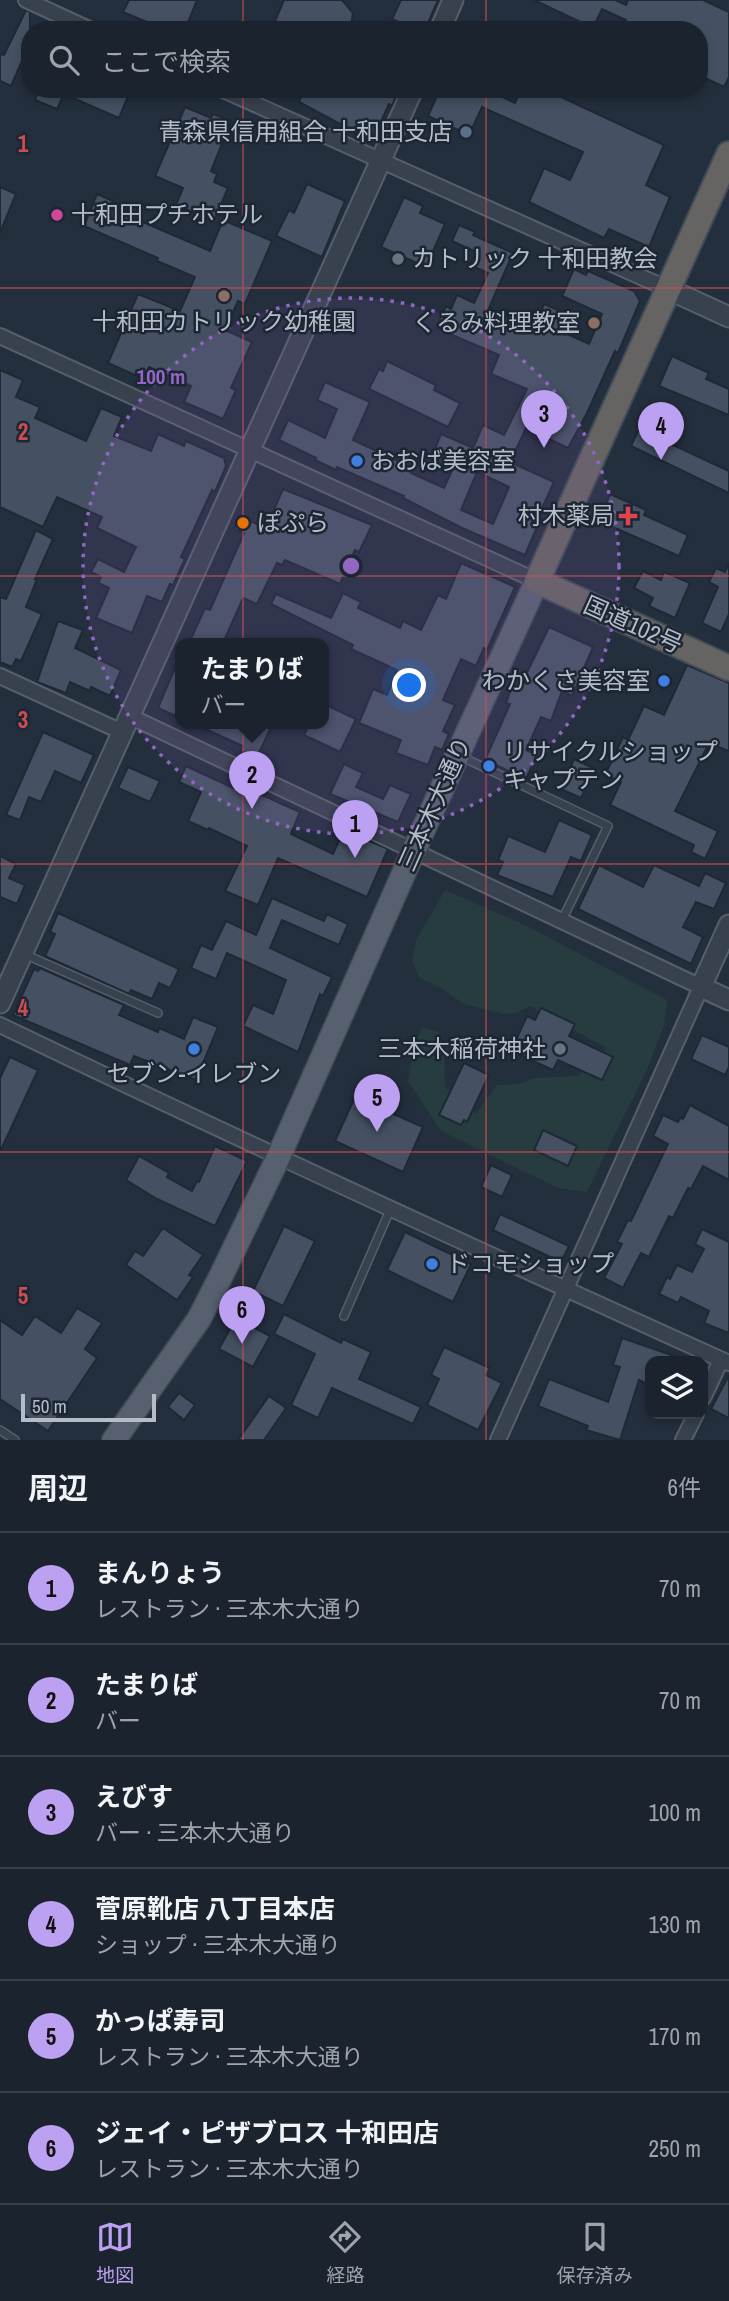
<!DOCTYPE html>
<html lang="ja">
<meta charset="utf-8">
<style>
:root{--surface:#1b232e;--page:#242b36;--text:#f1f3f6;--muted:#a0a4aa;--line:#39404a;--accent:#bca0f2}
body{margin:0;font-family:"Archivo Narrow","Noto Sans JP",sans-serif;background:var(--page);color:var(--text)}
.controls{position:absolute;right:21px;bottom:21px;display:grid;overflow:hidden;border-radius:14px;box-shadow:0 4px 10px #0003}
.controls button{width:63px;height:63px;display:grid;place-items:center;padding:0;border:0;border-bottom:2px solid var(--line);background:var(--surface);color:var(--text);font:35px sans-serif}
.scale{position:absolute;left:21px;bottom:18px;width:135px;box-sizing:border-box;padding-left:7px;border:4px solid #b4bcc9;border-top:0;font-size:19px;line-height:24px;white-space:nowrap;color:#b4bcc9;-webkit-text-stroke:5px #1d2633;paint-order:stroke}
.you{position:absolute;left:410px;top:686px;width:24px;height:24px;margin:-18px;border:5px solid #fff;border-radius:50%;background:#1a73e8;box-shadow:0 0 0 10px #1a73e833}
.badge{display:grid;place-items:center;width:46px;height:46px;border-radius:50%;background:var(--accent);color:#111;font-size:23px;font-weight:700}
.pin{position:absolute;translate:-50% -58px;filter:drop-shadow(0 2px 4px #0008)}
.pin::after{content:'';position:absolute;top:37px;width:24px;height:21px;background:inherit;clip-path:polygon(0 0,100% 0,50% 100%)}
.popup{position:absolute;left:175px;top:638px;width:154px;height:91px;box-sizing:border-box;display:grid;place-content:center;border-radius:14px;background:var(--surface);filter:drop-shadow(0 2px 5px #0005);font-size:23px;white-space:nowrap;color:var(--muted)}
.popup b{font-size:26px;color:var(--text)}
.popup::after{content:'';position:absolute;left:50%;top:100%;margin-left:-14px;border:14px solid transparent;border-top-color:var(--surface)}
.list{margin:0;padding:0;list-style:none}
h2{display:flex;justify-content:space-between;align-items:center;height:91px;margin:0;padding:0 28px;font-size:30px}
h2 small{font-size:23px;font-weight:400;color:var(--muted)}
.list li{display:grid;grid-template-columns:46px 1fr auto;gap:21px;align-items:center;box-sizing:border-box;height:112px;padding:0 28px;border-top:2px solid var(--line)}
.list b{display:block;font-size:26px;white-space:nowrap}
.list p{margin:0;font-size:23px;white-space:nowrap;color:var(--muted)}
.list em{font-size:23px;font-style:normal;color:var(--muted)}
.icon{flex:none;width:38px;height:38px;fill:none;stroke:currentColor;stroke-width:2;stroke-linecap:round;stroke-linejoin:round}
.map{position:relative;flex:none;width:729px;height:1440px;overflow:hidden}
.search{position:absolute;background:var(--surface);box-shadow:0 4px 10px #0003;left:21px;right:21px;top:21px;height:77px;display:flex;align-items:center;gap:18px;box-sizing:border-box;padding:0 24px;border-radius:28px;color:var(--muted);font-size:26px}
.sheet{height:763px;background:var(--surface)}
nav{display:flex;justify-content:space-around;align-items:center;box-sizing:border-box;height:98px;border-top:2px solid var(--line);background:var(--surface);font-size:19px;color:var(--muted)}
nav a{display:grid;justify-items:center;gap:4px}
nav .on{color:var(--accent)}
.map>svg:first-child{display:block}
.green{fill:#263c3f}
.building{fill:#455162;stroke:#1f2835;stroke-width:2;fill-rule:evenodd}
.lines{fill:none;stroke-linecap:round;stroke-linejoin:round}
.service-casing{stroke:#565f6c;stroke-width:10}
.minor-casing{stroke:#565f6c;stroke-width:18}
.tertiary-casing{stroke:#565f6c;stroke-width:23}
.primary-casing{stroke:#414a57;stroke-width:26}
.trunk-casing{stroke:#434c59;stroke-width:28}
.service{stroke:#38414e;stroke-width:7}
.minor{stroke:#38414e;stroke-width:14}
.tertiary{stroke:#38414e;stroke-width:19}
.primary{stroke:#56606e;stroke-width:23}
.trunk{stroke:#656462;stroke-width:24}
.grid{fill:none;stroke:#ce4d50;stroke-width:2;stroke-opacity:0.55}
.ring{fill:none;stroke:#9266c3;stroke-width:3.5;stroke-dasharray:3.5 7}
.service-dot{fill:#5c6f8a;stroke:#1d2633;stroke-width:2.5}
.hotel-dot{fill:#d1479c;stroke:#1d2633;stroke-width:2.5}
.worship-dot{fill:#6b7280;stroke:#1d2633;stroke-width:2.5}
.education-dot{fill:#8d6e63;stroke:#1d2633;stroke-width:2.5}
.shop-dot{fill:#3f7fe0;stroke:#1d2633;stroke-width:2.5}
.health-dot{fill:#e0444e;stroke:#1d2633;stroke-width:2.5}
.food-dot{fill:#e8710a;stroke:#1d2633;stroke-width:2.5}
.labels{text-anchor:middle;stroke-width:5;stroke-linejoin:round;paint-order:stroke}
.poi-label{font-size:24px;fill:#b4bcc9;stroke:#1d2633;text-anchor:start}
.street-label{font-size:24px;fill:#b4bcc9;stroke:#1d2633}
.grid-label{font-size:23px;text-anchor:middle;font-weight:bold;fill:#ce4d50;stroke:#1d2633;stroke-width:5;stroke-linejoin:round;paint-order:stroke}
.centre{fill:#9266c3;stroke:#1d2633;stroke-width:3.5}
.ring-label{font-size:21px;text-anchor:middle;font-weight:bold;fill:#9266c3;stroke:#1d2633;stroke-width:5;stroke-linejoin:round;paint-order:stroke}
</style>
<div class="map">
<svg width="729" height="1440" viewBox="0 0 729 1440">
<rect width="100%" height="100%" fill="#242f3e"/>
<polygon class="green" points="445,890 527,926 667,1000 664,1025 648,1067 587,1192 558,1188 441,1131 408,1081 414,1044 422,1027 438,1032 444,1046 445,1087 476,1114 497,1085 520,1084 534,1078 578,1076 607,1048 530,1006 516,1013 503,1014 464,1004 442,989 420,978 412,961 416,940"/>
<g class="building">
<polygon points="129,0 197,0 185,30 166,30 123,12"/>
<polygon points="284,0 342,0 353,13 352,20 347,30 296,30 275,21"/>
<polygon points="401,0 438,0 425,30 417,30 392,19"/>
<polygon points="534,0 615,0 626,5 628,0 703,0 729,12 729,77 724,87 699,75 699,30 622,30 626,20 602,9 593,28"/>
<polygon points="26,10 30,12 30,43 11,86 0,81 0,54 4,55"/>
<polygon points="39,89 131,89 119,118 64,94 57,109 35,100"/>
<polygon points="304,89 356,89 367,95 357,89 399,89 392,106 389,104 372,141 299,102"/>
<polygon points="440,89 486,89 515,103 521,89 544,89 664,145 646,185 670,197 649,247 609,229 604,238 529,202 544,168 570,180 583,152 482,107 469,135 428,116"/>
<polygon points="185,107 211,118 213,114 231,121 211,171 217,174 214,182 228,188 214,221 176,205 183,188 155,176"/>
<polygon points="307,184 345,201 322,257 276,236 289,210 294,213"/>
<polygon points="0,187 16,194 0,233"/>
<polygon points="97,194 113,201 110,208 210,251 223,220 272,241 245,304 238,301 225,330 252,342 231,388 236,390 223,419 184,402 191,386 149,367 144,379 108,363 138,294 180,311 195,277 157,261 158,258 84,226"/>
<polygon points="404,197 423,206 420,213 445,224 426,267 381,247"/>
<path d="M459,225l16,7 -2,3 40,18 -24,55 45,22 10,-26 21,9 -7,17 31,14 13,-30 -40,-18 12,-27 12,6 2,-4 46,20 6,10 -22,52 -3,-2 -28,62 -19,35 -42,-20 -16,34 44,20 -20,44 3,1 -12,28 -63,-27 -59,-30 1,-2 -67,-29 -1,3 -21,-10 1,-2 -37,-18 9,-20 37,18 12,-29 -20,-9 8,-18 45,20 -17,38 60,28 -2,5 33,15 12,-26 -22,-10 7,-18 32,14 10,-23 21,10 23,-46 -36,-15 8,-19 -63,-27 10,-22 5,3 6,-14 17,8 14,-30 -18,-8 6,-13 -24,-11zM477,472l32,15 -16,37 -32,-14z"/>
<polygon points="672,356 709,373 706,379 729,389 729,415 659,386"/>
<polygon points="387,361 436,385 434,390 460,403 448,427 369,389 379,369 383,371"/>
<polygon points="0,370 23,380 16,397 40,407 35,418 86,441 101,408 122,417 114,436 151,451 158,434 184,446 186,441 224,458 226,466 215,492 212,490 181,557 185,559 173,585 170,584 162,602 147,596 132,633 96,618 109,588 98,583 101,577 91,572 98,559 124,572 136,547 97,528 102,517 57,497 43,527 0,507"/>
<polygon points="639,429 729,471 729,493 631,446"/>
<polygon points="283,489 372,525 359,552 355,550 340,584 285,560 282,565 277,563 257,604 243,598 223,643 189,643 205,608 210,610 244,533 234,529 239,516 266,528"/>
<polygon points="610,494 646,510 644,515 688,535 679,556 599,521"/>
<polygon points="36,530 53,539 35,579 37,579 26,607 42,614 21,661 16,659 12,667 0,662 0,597 6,599"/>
<polygon points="461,563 515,587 487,650 484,648 476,666 461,659 443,700 455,705 443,731 449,734 442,750 435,747 428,765 396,753 401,740 359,723 373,689 387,695 397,670 351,649 353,645 271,604 276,594 331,618 343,593 361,602 358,608 400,628 403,621 421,630 438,595 446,599"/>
<polygon points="729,563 729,614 721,632 702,623 718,587 709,582 716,568 725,572"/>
<polygon points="643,571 661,580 664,572 690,583 675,618 649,606 653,598 634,588"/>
<polygon points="58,621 83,630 75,648 121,670 110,696 91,687 90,691 70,682 66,693 37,682"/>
<polygon points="549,627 593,647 572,696 562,691 551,721 541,717 526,750 537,755 526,779 485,760 510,704 506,703 512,686 519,689"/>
<polygon points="180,656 180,718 158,708"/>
<polygon points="687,665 729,683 729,751 709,743 675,811 718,831 705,859 691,852 694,845 610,805 621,782 605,775 623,737 628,740 644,706 664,715"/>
<polygon points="324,704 356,719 340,752 304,735 310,723 324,723"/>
<polygon points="192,723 273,723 256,759 241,751 243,746"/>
<polygon points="43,732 94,755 81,783 55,771 41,802 29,797 20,820 6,815"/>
<polygon points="574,759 595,769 581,798 561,789"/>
<polygon points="344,764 363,773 356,787 383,799 390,785 411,794 398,822 330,794"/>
<polygon points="186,766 233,788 235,783 300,812 291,834 333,854 344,830 388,849 367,897 278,858 258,905 225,891 247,846 209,828 208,830 188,821 201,792 179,782"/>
<polygon points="128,767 160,781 150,802 118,788"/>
<polygon points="559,820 592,835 581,861 571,857 553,897 497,875 503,862 498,860 508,836 545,852"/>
<polygon points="0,856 16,864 9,878 25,885 17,904 0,897"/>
<polygon points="599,865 643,887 654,865 699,886 705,873 726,883 714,909 696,902 683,927 703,937 691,964 578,909"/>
<polygon points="272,898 324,921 327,914 348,924 339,945 282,920 270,948 332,977 323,996 320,994 298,1052 243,1026 253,1005 273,1014 286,980 227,953 216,979 191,968 201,945 212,950 226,921 256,935"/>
<polygon points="58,913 179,969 170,988 159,983 152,999 131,990 129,994 45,956 55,934 50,932"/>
<polygon points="40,968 124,1005 119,1015 158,1032 159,1028 184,1039 193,1017 218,1027 196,1080 134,1056 130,1065 13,1015 34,969 38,971"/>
<polygon points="541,1008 575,1024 569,1036 613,1057 602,1080 558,1060 553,1070 520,1055 524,1044 516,1040 527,1016 535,1020"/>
<polygon points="702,1035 729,1047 729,1067 725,1075 691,1059"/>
<polygon points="10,1057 38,1070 0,1152 0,1078"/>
<polygon points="464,1063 489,1075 467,1122 464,1120 461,1125 439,1115"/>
<polygon points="355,1097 423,1127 403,1172 335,1141"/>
<polygon points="690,1105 729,1126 729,1180 703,1166 691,1189 688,1188 673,1218 669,1216 649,1257 641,1253 623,1288 604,1278 622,1244 617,1242 628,1220 631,1221 668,1144 653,1136 663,1115 678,1122 681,1117 683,1119"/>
<polygon points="543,1130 577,1146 568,1166 534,1150"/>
<polygon points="215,1146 247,1161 215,1226 157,1199 126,1180 139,1156 169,1173 167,1177 192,1191 197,1181 199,1182"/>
<polygon points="491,1165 512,1175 502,1197 481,1187"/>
<polygon points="500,1214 569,1246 561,1262 493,1230"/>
<polygon points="284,1226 315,1241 283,1306 253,1291"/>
<polygon points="163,1228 203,1255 189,1275 193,1277 177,1300 126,1265 135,1251 143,1256"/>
<polygon points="702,1229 729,1242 729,1333 704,1323 709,1311 681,1297 678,1303 659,1294 667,1277 670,1279 677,1265 692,1272 704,1249 695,1244"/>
<polygon points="405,1232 471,1264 453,1302 387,1270"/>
<polygon points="77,1308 102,1323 85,1349 97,1358 48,1431 0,1399 0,1320 22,1335 35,1316 61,1333"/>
<polygon points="284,1314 341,1343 343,1339 371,1352 359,1379 421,1407 413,1424 332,1388 318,1418 291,1405 315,1354 274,1334"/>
<polygon points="236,1318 270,1336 253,1367 219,1349"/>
<polygon points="622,1338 683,1359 682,1361 650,1361 650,1386 639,1380 620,1440 586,1430 588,1426 538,1406 549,1379 608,1402 620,1367 613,1365"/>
<polygon points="444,1347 490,1368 486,1375 502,1383 478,1430 427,1405 439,1379 431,1375"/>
<polygon points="729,1375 729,1418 711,1409"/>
<polygon points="179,1393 195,1405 184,1420 168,1407"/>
<polygon points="269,1396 286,1408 264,1440 238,1440"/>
</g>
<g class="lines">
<defs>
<g id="service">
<polyline points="460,756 608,826 562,920"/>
<polyline points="24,954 158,1013"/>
<polyline points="344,1316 390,1210"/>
<polyline points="0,1430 15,1440"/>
</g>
<g id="minor">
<polyline points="26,0 91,30"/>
<polyline points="221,89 668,289"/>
<polyline points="0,336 537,581"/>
<polyline points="0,676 122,732"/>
<polyline points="129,716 701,987 498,1440"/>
<path d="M0,1025c242,116 485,228 729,338"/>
<polyline points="703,1398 721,1360"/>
<polyline points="683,1440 696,1414"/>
</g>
<g id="tertiary">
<polyline points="440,30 453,0"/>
<polyline points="668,289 729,317"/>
<polyline points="729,925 701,987 729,1000"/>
<polyline points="0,1003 413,89"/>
</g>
<polyline id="primary" points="114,1440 199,1319 220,1278 278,1158 414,850 537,581"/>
<polyline id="trunk" points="729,154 537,581 729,668"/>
</defs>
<use href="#service" class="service-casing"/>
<use href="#minor" class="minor-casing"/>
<use href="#tertiary" class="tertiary-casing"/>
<use href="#primary" class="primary-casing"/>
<use href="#trunk" class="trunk-casing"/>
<use href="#service" class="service"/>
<use href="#minor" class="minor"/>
<use href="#tertiary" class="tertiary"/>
<use href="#primary" class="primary"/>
<use href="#trunk" class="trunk"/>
</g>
<path class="grid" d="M243,0v30M486,0v30M243,89v1351M486,89v1351M0,288h729M0,576h729M0,864h729M0,1152h729"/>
<circle cx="351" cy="566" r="268" fill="#9266c3" fill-opacity=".12"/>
<circle class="ring" cx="351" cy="566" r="268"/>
<circle class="service-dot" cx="466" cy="132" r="7"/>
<circle class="hotel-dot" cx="57" cy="215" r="7"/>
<g class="worship-dot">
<circle cx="398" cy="259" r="7"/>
<circle cx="560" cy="1049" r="7"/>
</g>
<g class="education-dot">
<circle cx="224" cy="296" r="7"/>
<circle cx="594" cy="323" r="7"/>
</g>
<g class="shop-dot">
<circle cx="357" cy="461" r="7"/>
<circle cx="664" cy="681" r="7"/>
<circle cx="489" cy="766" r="7"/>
<circle cx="194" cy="1049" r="7"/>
<circle cx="432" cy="1264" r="7"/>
</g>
<path class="health-dot" d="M624.5 505.5h7v7h7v7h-7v7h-7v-7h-7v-7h7z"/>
<circle class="food-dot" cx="243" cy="523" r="7"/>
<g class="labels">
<g class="poi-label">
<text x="452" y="140" text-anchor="end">青森県信用組合 十和田支店</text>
<text x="71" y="223">十和田プチホテル</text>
<text x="412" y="267">カトリック 十和田教会</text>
<text x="224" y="330" text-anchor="middle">十和田カトリック幼稚園</text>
<text x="580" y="331" text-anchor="end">くるみ料理教室</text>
<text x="371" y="469">おおば美容室</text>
<text x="614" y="524" text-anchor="end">村木薬局</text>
<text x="257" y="531">ぽぷら</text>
<text x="650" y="689" text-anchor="end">わかくさ美容室</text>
<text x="503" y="760">リサイクルショップ<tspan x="503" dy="28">キャプテン</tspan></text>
<text x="546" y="1057" text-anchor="end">三本木稲荷神社</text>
<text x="194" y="1082" text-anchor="middle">セブン-イレブン</text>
<text x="446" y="1272">ドコモショップ</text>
</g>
<g class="street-label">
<text transform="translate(633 625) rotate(24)" y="8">国道102号</text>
<text transform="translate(435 804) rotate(-66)" y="8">三本木大通り</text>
</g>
</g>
<g class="grid-label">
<text x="23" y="152">1</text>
<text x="23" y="440">2</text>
<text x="23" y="728">3</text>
<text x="23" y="1016">4</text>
<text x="23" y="1304">5</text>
</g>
<circle cx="351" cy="566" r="10" class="centre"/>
<g class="ring-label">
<text x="161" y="384">100 m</text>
</g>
</svg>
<div class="controls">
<button><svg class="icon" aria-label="layers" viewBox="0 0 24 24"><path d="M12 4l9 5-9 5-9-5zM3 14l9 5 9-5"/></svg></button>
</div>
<div class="scale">50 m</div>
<div class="you"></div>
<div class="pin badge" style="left:355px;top:858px">1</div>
<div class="pin badge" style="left:252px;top:809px">2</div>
<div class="popup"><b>たまりば</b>バー</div>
<div class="pin badge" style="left:544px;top:448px">3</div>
<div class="pin badge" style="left:661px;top:460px">4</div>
<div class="pin badge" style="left:377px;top:1132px">5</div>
<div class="pin badge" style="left:242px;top:1344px">6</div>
<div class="search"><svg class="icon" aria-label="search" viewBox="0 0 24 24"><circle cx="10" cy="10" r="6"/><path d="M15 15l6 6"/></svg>ここで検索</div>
</div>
<section class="sheet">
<h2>周辺<small>6件</small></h2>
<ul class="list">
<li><span class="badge">1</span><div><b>まんりょう</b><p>レストラン · 三本木大通り</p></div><em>70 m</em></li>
<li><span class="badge">2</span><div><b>たまりば</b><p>バー</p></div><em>70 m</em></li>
<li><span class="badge">3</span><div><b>えびす</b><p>バー · 三本木大通り</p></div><em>100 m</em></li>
<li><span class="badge">4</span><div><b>菅原靴店 八丁目本店</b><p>ショップ · 三本木大通り</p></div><em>130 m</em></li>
<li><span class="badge">5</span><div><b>かっぱ寿司</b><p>レストラン · 三本木大通り</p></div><em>170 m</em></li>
<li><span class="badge">6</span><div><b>ジェイ・ピザブロス 十和田店</b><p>レストラン · 三本木大通り</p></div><em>250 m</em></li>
</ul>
</section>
<nav>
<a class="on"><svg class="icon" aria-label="map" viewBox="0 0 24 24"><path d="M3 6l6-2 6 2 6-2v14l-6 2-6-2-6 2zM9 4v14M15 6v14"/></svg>地図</a>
<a><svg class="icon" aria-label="directions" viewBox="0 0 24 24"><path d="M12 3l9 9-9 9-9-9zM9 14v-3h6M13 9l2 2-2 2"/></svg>経路</a>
<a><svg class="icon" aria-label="saved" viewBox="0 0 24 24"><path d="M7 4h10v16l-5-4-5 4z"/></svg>保存済み</a>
</nav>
